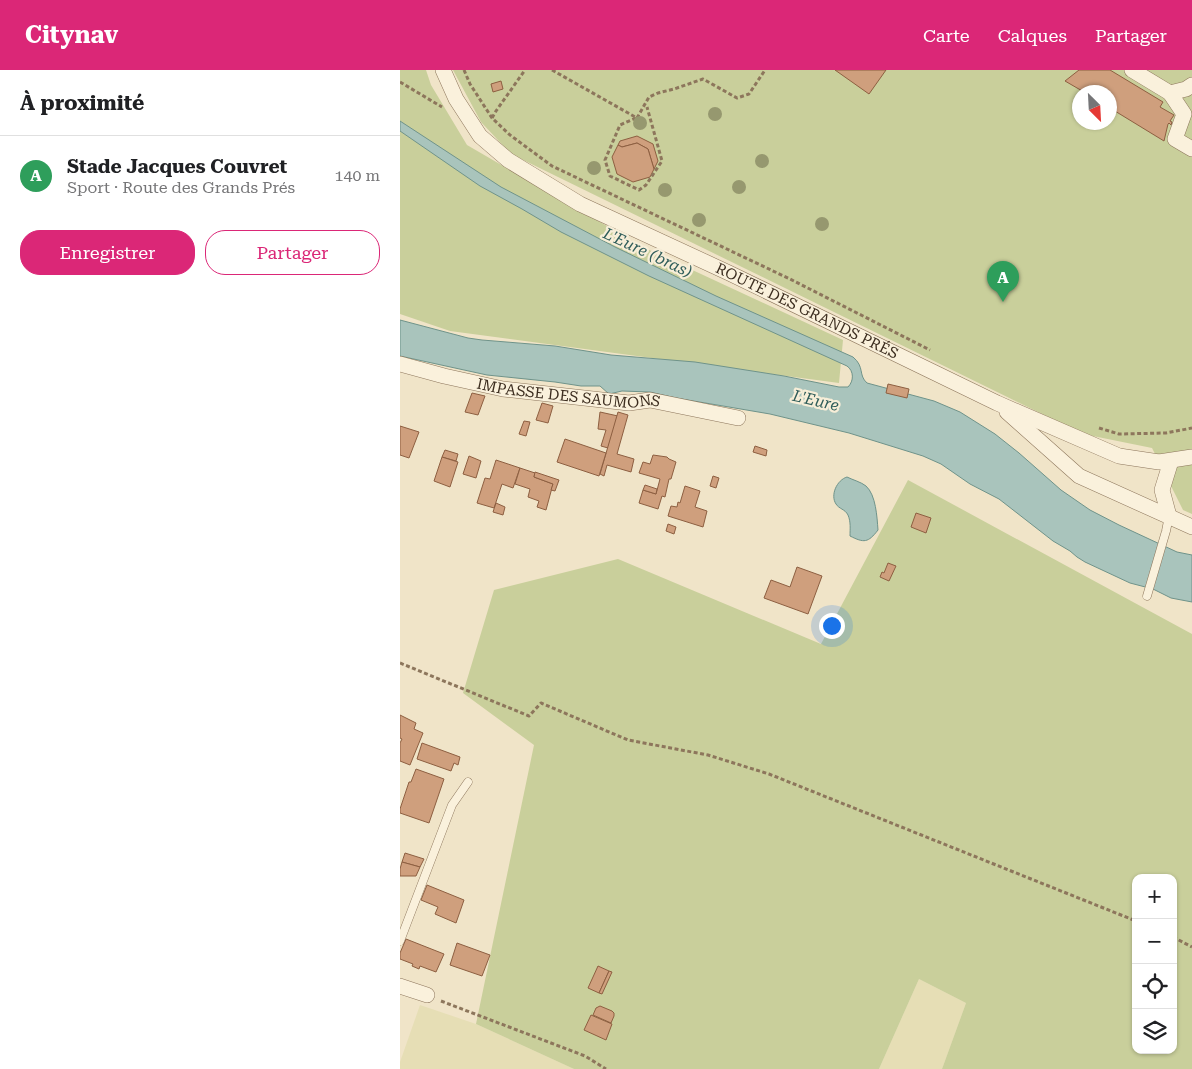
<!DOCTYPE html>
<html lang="fr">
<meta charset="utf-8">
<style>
:root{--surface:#fff;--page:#f6f6f6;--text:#202124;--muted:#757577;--line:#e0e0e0;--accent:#db2777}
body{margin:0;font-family:"Roboto Serif",serif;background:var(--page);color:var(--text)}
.controls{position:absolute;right:15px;bottom:15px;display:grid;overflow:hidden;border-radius:10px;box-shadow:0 1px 4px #0004}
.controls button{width:45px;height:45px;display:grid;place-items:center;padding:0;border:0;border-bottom:1px solid var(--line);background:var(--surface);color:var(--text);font:25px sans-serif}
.compass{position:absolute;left:672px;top:15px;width:45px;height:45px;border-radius:50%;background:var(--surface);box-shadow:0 1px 4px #0004;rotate:156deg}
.you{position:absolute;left:431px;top:555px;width:18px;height:18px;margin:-12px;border:4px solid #fff;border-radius:50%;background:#1a73e8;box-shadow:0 0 0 8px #1a73e833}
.badge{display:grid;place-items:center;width:32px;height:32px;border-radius:50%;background:var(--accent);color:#fff;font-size:16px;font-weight:700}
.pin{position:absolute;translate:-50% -41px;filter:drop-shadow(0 1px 2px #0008)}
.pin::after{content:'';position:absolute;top:26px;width:18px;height:15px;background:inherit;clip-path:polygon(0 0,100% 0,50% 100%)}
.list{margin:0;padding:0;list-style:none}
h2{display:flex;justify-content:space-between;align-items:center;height:65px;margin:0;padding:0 20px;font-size:21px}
h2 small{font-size:16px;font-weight:400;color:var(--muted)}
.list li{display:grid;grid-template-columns:32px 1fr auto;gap:15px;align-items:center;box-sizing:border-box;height:80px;padding:0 20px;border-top:1px solid var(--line)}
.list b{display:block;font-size:19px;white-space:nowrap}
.list p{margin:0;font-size:16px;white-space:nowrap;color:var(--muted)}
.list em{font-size:16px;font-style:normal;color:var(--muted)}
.actions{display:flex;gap:10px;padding:15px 20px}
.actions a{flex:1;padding:11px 0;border:1px solid var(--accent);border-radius:20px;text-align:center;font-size:18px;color:var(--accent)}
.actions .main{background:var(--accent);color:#fff}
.icon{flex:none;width:28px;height:28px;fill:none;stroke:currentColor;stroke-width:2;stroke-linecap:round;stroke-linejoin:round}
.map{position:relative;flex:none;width:792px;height:999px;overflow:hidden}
header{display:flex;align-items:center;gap:30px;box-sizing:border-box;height:70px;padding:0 25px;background:var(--accent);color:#fff}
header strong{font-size:24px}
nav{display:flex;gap:28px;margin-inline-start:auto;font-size:18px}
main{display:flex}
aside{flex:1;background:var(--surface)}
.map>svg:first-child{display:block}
.farmland{fill:#e6deb5}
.green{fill:#c9cf9b;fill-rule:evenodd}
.water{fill:#a9c4bc;stroke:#6f938a}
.building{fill:#cf9f7d;stroke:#8d5f41}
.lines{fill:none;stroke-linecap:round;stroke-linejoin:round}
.lane-casing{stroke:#8d765c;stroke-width:9}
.street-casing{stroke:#8d765c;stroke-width:16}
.path{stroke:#8d765c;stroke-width:3;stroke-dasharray:4 2.5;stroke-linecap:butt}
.lane{stroke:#faf1dc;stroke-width:8}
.street{stroke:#faf1dc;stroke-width:15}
.tree{fill:#96986f}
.labels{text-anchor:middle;stroke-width:4.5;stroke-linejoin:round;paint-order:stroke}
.street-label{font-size:15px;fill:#3d2e20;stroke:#f7eed8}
.water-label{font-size:16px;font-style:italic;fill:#2f5d5a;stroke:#f7eed8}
</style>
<header>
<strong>Citynav</strong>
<nav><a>Carte</a><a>Calques</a><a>Partager</a></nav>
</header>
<main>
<aside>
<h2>À proximité<small></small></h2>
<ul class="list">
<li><span class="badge" style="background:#2e9e5b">A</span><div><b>Stade Jacques Couvret</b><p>Sport · Route des Grands Prés</p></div><em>140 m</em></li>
</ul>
<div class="actions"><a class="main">Enregistrer</a><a>Partager</a></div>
</aside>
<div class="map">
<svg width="792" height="999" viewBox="0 0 792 999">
<rect width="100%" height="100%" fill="#f0e4c8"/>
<g class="farmland">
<polygon points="519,909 566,933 542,999 479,999"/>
<polygon points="20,935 76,954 174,999 0,999 0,992"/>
</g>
<g class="green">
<polygon points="0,0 26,0 31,15 67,75 245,178 443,270 439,313 50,261 0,244"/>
<path d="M53,0h739v444l-9,-4 -31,-62 -69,-14 -572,-280 -30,-32zM680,22h30v30h-30z"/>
<path d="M508,410l284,154v435h-250l24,-66 -47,-24 -40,90h-305l-98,-45 58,-279 -71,-52 31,-103 124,-31 203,85zM736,808h37v172h-37z"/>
</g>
<g class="water">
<path d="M0,51l101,66 114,60 101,49 137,61c12,10 5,18 14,26l67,18 26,11 35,22 24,19 42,37 29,20 29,15 58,27 15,3v47l-21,-4 -18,-9 -23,-6 -45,-21 -8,-5 -7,-6 -17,-10 -54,-42 -29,-15 -29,-20 -18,-8 -74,-23 -79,-19 -94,-16 -26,-6 -28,-1 -13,3 -9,-8h-19l-26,-4 -68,-7 -87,-19v-36l68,18 14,2 73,6 56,9 84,7 89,14 55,11h9c6,-6 6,-16 -1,-21l-198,-90 -88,-44 -39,-23 -42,-23 -80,-55z"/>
<path d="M447,407c6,3 14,5 19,9 10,9 11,31 12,44 -10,13 -14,13 -28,6 0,-7 1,-14 -2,-21 -3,-6 -9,-6 -12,-11 -6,-9 1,-24 11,-27z"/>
</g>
<g class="building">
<polygon points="435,0 486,0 469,24"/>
<polygon points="679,0 710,0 763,32 760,37 774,45 770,51 772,52 771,55 769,53 768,54 764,71 710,38 710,22 684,22 665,11"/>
<polygon points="101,11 103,19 93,22 91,14"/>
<polygon points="237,66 253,74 258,91 254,99 248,79 237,73 222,77 218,75 220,71"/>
<polygon points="237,73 248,79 254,99 250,107 233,112 217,104 212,87 218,75 222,77"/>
<polygon points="488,314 509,319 507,328 486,323"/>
<polygon points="72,323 85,326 78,345 65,342"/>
<polygon points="142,333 153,336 148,353 136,350"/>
<polygon points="200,342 218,346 208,378 201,376 206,360 198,359"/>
<polygon points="218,342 228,345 217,384 234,389 231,402 207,395 204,406 200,404"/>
<polygon points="124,351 130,352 126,366 119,364"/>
<polygon points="0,356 19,362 9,388 0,385"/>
<polygon points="165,369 206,383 199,406 157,392"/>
<polygon points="355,376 367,380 366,386 353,382"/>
<polygon points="45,380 58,384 56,391 42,387"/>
<polygon points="253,385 267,387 269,389 276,392 271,409 269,409 265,427 262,426 258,439 239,433 243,420 256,424 260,409 239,403 243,392 250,394"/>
<polygon points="69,386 81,391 76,408 63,404"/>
<polygon points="42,387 58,392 50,417 34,411"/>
<polygon points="96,390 120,398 113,418 102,414 94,438 77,433 85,408 90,409"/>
<polygon points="120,398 135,403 134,407 153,414 146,440 137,437 139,431 128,427 130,419 115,414"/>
<polygon points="135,402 159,410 155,421 151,420 153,414 134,407"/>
<polygon points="313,406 319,408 316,418 310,416"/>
<polygon points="245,415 257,419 256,424 243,420"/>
<polygon points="285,416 300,421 295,437 307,441 303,457 268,446 271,436 277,437 278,432 280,433"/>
<polygon points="96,433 105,437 103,445 93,442"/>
<polygon points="516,443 531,448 526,463 511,457"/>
<polygon points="268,454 276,457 274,464 266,461"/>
<polygon points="488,493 496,496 489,511 480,507 482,502 484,503"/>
<polygon points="397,497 422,506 408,544 364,528 371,510 390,517"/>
<polygon points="0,645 16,653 14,659 23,663 10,695 0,691 0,673 2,669 0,668"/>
<polygon points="22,673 60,687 58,695 54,693 51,701 17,689"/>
<polygon points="16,699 44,709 29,753 0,743 0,739 9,712 11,712"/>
<polygon points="5,783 24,789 20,797 2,792"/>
<polygon points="2,792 20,797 16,806 0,806 0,799"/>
<polygon points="27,815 64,830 56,853 35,844 38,837 21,830"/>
<polygon points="6,869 44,884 36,902 20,896 19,899 12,896 13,894 0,889 0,883"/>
<polygon points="57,873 90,885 82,906 50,895"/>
<polygon points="198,896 209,901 199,923 188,918"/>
<polygon points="209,901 212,902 202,924 199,923"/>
<polygon points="200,936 212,941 214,943 214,946 211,953 193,945 196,938"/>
<polygon points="191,945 212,954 206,970 184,960"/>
</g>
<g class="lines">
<defs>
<g id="lane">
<polyline points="747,526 766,461 769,446"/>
<polyline points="0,871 52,735 68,712"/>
</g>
<g id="street">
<path id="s1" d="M43,0l13,29 24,37 28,24 72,44 149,69 268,130 122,53 40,6 33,-5"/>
<polyline points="732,0 770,23"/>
<polyline points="792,15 786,19 770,23 784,44 775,69 792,79"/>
<path id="s2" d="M0,294l44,12 59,13 126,14 21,-3 88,18"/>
<polyline points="607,342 679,406 792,457"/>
<polyline points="769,446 762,420 771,391"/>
<polyline points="0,916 27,925"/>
</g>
</defs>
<use href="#lane" class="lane-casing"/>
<use href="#street" class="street-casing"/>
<g class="path">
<polyline points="64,0 70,14 92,48 110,65 152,96 390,209 530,280"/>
<polyline points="152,0 237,48 249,27 258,23 274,19 303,9 337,28 349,24 365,0"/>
<polyline points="0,12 42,37"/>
<polyline points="92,48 96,41 125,0"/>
<polyline points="236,48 220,55 205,90 210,106 239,120 246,115 262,91 247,37"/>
<polyline points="699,358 719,364 766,363 792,358"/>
<polyline points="0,593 129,646 141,633 228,670 308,685 369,704 736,851"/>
<polyline points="773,867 792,877"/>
<polyline points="41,931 185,986 206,999"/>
</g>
<use href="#lane" class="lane"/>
<use href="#street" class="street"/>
</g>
<g class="tree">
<circle cx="315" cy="44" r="7"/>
<circle cx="240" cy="53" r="7"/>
<circle cx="362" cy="91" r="7"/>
<circle cx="194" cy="98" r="7"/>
<circle cx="339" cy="117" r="7"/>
<circle cx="265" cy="120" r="7"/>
<circle cx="299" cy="150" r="7"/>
<circle cx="422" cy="154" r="7"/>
</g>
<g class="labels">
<g class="street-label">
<text dy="5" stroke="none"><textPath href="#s1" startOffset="448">ROUTE DES GRANDS PRÉS</textPath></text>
<text dy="5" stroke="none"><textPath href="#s2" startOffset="172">IMPASSE DES SAUMONS</textPath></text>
</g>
<g class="water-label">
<text transform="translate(248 182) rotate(25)" y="6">L'Eure (bras)</text>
<text transform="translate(416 330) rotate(13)" y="6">L'Eure</text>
</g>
</g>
</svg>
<div class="controls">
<button>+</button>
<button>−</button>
<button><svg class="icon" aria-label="locate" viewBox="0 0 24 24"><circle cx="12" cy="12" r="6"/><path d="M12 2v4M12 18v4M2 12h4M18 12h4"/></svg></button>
<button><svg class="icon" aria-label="layers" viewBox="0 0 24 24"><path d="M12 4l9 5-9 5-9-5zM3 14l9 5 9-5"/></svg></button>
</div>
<svg class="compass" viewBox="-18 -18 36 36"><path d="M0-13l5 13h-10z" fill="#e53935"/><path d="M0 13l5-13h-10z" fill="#757577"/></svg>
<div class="you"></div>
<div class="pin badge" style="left:603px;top:232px;background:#2e9e5b">A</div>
</div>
</main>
